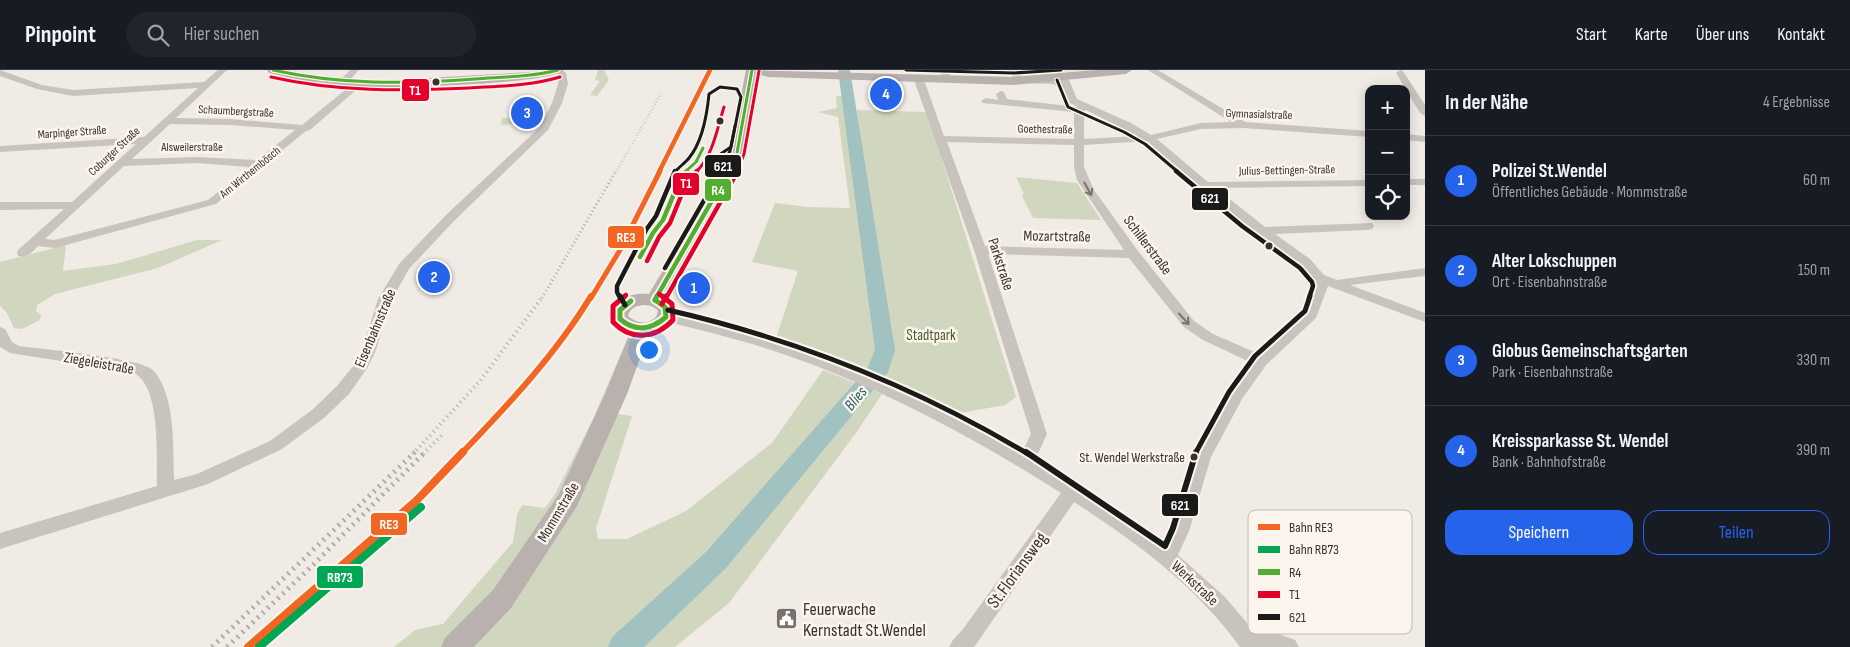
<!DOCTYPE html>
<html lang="de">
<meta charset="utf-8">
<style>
:root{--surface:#171b24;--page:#20242c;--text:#f1f3f6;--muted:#9ea1a6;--line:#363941;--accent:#2563eb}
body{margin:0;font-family:"Sofia Sans Condensed",sans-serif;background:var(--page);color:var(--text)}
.controls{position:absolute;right:15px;top:15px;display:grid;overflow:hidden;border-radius:10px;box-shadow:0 2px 12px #0003}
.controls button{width:45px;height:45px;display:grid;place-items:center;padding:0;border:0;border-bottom:1px solid var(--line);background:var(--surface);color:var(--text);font:25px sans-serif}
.you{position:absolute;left:648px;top:279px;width:18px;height:18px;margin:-12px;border:4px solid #fff;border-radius:50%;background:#1a73e8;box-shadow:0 0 0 8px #1a73e833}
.badge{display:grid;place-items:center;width:32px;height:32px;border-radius:50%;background:var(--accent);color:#fff;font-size:16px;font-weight:700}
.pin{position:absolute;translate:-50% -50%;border:2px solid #fff;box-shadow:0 1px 5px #0006}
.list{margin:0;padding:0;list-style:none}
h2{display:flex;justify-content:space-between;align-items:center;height:65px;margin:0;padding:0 20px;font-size:21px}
h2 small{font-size:16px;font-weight:400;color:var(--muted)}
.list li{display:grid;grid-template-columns:32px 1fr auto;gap:15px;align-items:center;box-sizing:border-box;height:90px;padding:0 20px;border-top:1px solid var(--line)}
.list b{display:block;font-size:19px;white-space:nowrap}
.list p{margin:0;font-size:16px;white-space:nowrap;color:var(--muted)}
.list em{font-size:16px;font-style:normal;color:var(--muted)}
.actions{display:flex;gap:10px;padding:15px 20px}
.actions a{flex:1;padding:11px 0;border:1px solid var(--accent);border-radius:15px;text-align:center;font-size:18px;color:var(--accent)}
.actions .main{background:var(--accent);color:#fff}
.icon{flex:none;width:28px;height:28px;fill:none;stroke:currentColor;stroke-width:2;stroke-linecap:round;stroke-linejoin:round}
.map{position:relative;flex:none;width:1425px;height:577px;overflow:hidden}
header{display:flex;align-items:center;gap:30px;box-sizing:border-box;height:70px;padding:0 25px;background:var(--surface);border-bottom:1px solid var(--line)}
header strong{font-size:24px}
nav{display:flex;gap:28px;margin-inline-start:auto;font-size:18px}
.search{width:350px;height:45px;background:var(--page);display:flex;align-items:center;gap:12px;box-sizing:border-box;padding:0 18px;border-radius:28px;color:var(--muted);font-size:19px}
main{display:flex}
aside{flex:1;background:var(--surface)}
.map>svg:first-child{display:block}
.green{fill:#d1d6bf}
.plaza{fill:#eee3d5}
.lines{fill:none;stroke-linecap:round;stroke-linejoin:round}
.river{fill:#a1c2c1;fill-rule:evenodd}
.minor{fill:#c9c3be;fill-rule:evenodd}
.major{fill:#b8b1ad;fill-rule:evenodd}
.rail-far3{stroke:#b1aca8;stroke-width:2.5;stroke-dasharray:0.5 2.5;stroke-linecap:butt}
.rail-far2{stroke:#b1aca8;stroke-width:3;stroke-dasharray:1 3;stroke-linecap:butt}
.rail-far1{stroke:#b1aca8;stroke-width:4;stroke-dasharray:1 4;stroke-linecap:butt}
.rail{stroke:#b1aca8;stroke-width:5;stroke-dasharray:2 5;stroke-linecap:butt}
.bus-1-far2-casing{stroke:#fbf5ee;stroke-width:5.5}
.bus-1-far1-casing{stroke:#fbf5ee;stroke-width:8}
.bus-1-casing{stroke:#fbf5ee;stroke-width:9}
.bus-2-far2-casing{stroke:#fbf5ee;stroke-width:5.5}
.bus-2-far1-casing{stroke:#fbf5ee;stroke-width:8}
.bus-2-casing{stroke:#fbf5ee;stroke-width:9}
.bus-3-far3-casing{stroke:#fbf5ee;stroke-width:5.5}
.bus-3-far2-casing{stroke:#fbf5ee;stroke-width:8}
.bus-3-far1-casing{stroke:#fbf5ee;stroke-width:9}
.bus-3-casing{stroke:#fbf5ee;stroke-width:10}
.bus-1-far2{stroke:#51ae31;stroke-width:3}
.bus-1-far1{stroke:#51ae31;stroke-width:4.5}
.bus-1{stroke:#51ae31;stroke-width:5}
.bus-2-far2{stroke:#e4002b;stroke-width:3}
.bus-2-far1{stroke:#e4002b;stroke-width:4.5}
.bus-2{stroke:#e4002b;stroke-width:5}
.bus-3-far3{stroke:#1a1a18;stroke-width:3}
.bus-3-far2{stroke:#1a1a18;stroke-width:4.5}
.bus-3-far1{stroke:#1a1a18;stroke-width:5}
.bus-3{stroke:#1a1a18;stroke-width:6}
.rail-1-far3-casing{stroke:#fbf5ee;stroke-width:7}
.rail-1-far2-casing{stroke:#fbf5ee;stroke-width:8}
.rail-1-far1-casing{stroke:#fbf5ee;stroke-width:10}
.rail-1-casing{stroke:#fbf5ee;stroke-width:12}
.rail-2-casing{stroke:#fbf5ee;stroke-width:12}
.rail-1-far3{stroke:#f26522;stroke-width:4.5}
.rail-1-far2{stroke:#f26522;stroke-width:5}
.rail-1-far1{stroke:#f26522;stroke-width:6}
.rail-1{stroke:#f26522;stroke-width:8}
.rail-2{stroke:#00a651;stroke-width:8}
.oneway{stroke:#7b726d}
.bus-dot{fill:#3b302b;stroke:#fbf5ee;stroke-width:2}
.labels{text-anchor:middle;stroke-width:5;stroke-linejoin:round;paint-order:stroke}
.far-street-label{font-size:12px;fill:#3b302b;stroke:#fbf5ee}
.bus-label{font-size:14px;fill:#3b302b;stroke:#fbf5ee;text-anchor:end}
.street-label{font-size:15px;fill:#3b302b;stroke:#fbf5ee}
.park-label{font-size:15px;fill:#4a5a2e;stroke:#fbf5ee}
.water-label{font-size:16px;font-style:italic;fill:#1f5a5e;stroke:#fbf5ee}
.near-street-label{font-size:18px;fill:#3b302b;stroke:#fbf5ee}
.near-poi-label{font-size:18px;fill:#3b302b;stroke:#fbf5ee;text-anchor:start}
.key{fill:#fbf5ee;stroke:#c1bab4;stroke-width:1}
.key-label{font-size:14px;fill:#3b302b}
.line-badge{stroke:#fbf5ee;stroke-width:2}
.badge-label{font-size:14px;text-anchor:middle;font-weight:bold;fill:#fff}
</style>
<header>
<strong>Pinpoint</strong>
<div class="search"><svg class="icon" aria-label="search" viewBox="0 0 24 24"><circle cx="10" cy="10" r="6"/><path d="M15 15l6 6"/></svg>Hier suchen</div>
<nav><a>Start</a><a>Karte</a><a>Über uns</a><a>Kontakt</a></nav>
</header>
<main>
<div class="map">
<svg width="1425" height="577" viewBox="0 0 1425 577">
<rect width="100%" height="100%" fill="#f0ebe5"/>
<g class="green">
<polygon points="598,0 604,0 609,10 597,26 590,25 600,11 595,10"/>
<polygon points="836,26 849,26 851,48 858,49 857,40 925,42 935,67 1016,327 1005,335 949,345 864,303 857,304 775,271 798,201 752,192 775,133 808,137 850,138 838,47 818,42 837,38"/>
<polygon points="545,37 537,52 501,55 502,48 511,48 512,39"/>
<polygon points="1016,107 1077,113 1101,150 1033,148 1022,126 1024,124"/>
<polygon points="197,170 222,170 158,198 55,224 37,235 36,241 41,245 40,250 22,259 14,258 7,243 0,236 0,192 66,175 63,201 116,194"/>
<polygon points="631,260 652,262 644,269 617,344 632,346 596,458 598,469 627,469 686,441 772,373 823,300 882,324 856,363 729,533 675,577 394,577 415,560 443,554 513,472 517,445 522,435 545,438 555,424 593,349"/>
</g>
<polygon class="plaza" points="1010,0 1095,0 1014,11"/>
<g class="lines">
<polygon class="river" points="838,0 850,0 895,280 888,302 726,498 644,577 608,577 612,567 706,482 867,299 875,280"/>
<g class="minor">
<path d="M0,0l42,15 31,5 131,-8 14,-12h9l-51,48 54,1 72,6 53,-43 3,-1 5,3 -53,46 -4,1 -90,73 -161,44 -17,-2c-6,6 -10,12 -20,10l-1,-3 1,-3 46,-41 -64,1v-8h72l64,-58 -136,8v-6l144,-9 54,-49 -125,8 -36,-7 -37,-13zM170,54l60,1 65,5 -38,30 -60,-3 -65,2zM197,93l52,4 -41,33 -153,40 -10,-1 79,-73z"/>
<polygon points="350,0 359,0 345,15 339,15 339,11"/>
<path d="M553,0h9l4,3 2,11 -6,19 -14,27 -95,92 -44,47 -17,30 -16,51 -8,17 -19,27 -25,24 -42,31 -74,35 -208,65v-16l157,-47c-1,-28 5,-102 -25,-114l-122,-19 -10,-6v-20l5,2 7,13 7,4c22,3 122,12 134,24 23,25 20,79 21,110l23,-6 73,-33 42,-31 25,-24 17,-21 8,-15 16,-51 21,-35 46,-48 95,-89 12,-24 6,-19 1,-8z"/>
<polygon points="939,0 947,0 951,8 949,10 943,10"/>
<path d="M1009,0h8l5,8h30l9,3v-6h6l10,24 54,24 20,12 50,-12 30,-1 -83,-52h10l87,52 124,9v6l-126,-9 -42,1 -44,10 51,43 161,-2v6l-153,2 49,39 107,-4 2,3 -2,3 -4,1 -93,4 35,25 14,16 13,5 88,-12v8l-75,9 75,28v9l-97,-36 -12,32 -50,47 -24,34 -31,58 -22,74 -11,24 47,42 28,33c14,0 29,5 42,10l4,7h-59c-43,-60 -104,-105 -166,-145l-97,141 -3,4h-25l4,-7 10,-11 98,-136c-91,-58 -187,-109 -290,-143 -36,-12 -73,-20 -110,-30l-2,-3 2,-3 5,-1c130,29 240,73 356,139l9,-18 -57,-184 -61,-173 5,-3 5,3 21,59 130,3v-27l-91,-9 -2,-2 5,-3 12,2 -2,-6 5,-3 3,1 3,7 71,8 -8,-4 -7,-16 -11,-3 -36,-1zM1086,40l52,26 -54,3v-28zM1147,71l96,82 57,42 13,14 1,7 -9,27 -46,41 -46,-20 -19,-13 -56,-70 -44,-61 -10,-23v-22zM947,72l127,3v22l3,13 47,70 -139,-4zM988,184l141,4 55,69 19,13 49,23 -22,29 -37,65 -22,74 -7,14 -48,-34 -81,-51 12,-26z"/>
<polygon points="1400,0 1403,1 1425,35 1425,46 1420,43 1396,3"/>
<polygon points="1406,64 1425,66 1425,72 1406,70"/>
<rect x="1406" y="109" width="19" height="6"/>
</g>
<g class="major">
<path d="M267,0h20l37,7 52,4 188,-11c-14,15 -188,19 -216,17 -27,-2 -53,-8 -79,-14z"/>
<path d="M746,0l268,7 82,-7h36l-6,4 -112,11 -246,-8 -11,-3 -13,79 -8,18 -71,127 11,13c-3,15 -13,20 -27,23l-22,60 -50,112 -66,102 -37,39h-33l4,-9 48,-48 66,-96 46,-100 25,-61 -13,-7 -7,-10c5,-18 22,-24 39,-22l73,-123 8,-18zM643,235c6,0 11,1 15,6l-2,6c-9,8 -19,7 -28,-1 2,-8 8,-10 15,-11z"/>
</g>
<polyline class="rail-far3" points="616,102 662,22"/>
<polyline class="rail-far2" points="542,228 616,101"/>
<g class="rail-far1">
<polyline points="413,384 480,311 543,226"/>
<polyline points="423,384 442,365"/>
</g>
<g class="rail">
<polyline points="212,577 415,382"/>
<polyline points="227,577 315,493 425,382"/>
</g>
<defs>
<g id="bus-1-far2">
<path d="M273,0c67,15 133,14 202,9 28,-2 56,-2 83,-9"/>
<polyline points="685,102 696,92 703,78"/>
<polyline points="729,102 737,83 752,0"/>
</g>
<g id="bus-1-far1">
<polyline points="640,187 653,163 663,150 682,105 687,101"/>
<polyline points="656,228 729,101"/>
</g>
<g id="bus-1">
<polyline points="655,230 657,226"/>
<path d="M631,231l-11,9v9c15,13 31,11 46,-2l-1,-10 -10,-7"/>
</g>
<g id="bus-2-far2">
<path d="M271,7c66,15 131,14 198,11 31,-2 61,-2 91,-11"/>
<path d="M696,102c17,-16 21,-43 28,-65"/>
<polyline points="737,102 744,84 759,1"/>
</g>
<g id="bus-2-far1">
<polyline points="647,191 659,167 670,153 688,109 697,101"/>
<polyline points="659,224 664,228"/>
<polyline points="623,228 626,225"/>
<polyline points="666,228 738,101"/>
</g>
<g id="bus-2">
<path d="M625,226l-12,10v16c18,19 42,17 60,-2l-1,-16 -10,-8"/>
<polyline points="662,234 666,226"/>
</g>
<g id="bus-3-far3">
<polyline points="906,0 1014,3 1061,0"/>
<polyline points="1057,10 1068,37 1124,62 1145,74 1178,102"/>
<path d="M675,102c4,-5 10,-9 14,-14 14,-17 18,-43 20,-64l11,-7 17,2 4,8 -10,50 -12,8 -11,1"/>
<polyline points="720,102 730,81 735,56"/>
</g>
<g id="bus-3-far2">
<polyline points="1176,101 1242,156 1300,198 1312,212 1313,216 1309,228"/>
<polyline points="665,198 721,101"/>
<polyline points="620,228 617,222 617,216 646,160 656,146 675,101"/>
</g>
<g id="bus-3-far1">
<polyline points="620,226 625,235"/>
<path d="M668,240c127,29 248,77 360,144"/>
<polyline points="1195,384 1229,322 1255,286 1305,241 1310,226"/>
</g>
<polyline id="bus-3" points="1026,382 1165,476 1173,458 1196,382"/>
</defs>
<use href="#bus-1-far2" class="bus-1-far2-casing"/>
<use href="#bus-1-far1" class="bus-1-far1-casing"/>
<use href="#bus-1" class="bus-1-casing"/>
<use href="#bus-2-far2" class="bus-2-far2-casing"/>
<use href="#bus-2-far1" class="bus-2-far1-casing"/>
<use href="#bus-2" class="bus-2-casing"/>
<use href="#bus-3-far3" class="bus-3-far3-casing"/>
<use href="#bus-3-far2" class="bus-3-far2-casing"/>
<use href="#bus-3-far1" class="bus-3-far1-casing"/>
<use href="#bus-3" class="bus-3-casing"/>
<use href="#bus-1-far2" class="bus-1-far2"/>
<use href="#bus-1-far1" class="bus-1-far1"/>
<use href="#bus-1" class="bus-1"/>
<use href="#bus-2-far2" class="bus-2-far2"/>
<use href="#bus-2-far1" class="bus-2-far1"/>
<use href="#bus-2" class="bus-2"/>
<use href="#bus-3-far3" class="bus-3-far3"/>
<use href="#bus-3-far2" class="bus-3-far2"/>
<use href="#bus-3-far1" class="bus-3-far1"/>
<use href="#bus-3" class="bus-3"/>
<defs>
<polyline id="rail-1-far3" points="659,102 710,0"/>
<polyline id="rail-1-far2" points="591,228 620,180 660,101"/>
<path id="rail-1-far1" d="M461,384c47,-49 95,-100 130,-158"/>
<polyline id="rail-1" points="248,577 416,431 463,382"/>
<polyline id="rail-2" points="259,577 421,437"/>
</defs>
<use href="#rail-1-far3" class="rail-1-far3-casing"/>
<use href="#rail-1-far2" class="rail-1-far2-casing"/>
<use href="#rail-1-far1" class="rail-1-far1-casing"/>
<use href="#rail-1" class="rail-1-casing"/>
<use href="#rail-2" class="rail-2-casing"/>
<use href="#rail-1-far3" class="rail-1-far3"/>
<use href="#rail-1-far2" class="rail-1-far2"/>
<use href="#rail-1-far1" class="rail-1-far1"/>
<use href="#rail-1" class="rail-1"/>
<use href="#rail-2" class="rail-2"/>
</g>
<defs><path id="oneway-shaft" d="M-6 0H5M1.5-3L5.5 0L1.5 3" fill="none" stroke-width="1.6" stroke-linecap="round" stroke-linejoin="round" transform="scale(1.25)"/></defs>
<g class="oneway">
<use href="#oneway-shaft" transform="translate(1088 119) rotate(61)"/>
<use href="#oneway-shaft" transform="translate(1184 249) rotate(47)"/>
</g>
<defs>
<symbol id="civic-square" viewBox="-11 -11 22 22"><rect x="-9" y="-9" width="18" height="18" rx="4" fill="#7a716c" stroke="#fbf5ee"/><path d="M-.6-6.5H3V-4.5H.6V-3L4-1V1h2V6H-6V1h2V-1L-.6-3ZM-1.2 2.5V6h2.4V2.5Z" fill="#fff"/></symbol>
</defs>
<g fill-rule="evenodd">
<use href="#civic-square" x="774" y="536" width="25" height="25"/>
</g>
<g class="bus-dot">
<circle cx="436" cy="12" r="4.5"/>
<circle cx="720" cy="51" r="4.5"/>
<circle cx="1269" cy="176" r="4.5"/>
<circle cx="1194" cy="387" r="4.5"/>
</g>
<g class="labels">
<g class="far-street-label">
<text transform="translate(236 41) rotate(3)" y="4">Schaumbergstraße</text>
<text transform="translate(1259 44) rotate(2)" y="4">Gymnasialstraße</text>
<text transform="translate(1045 59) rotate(1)" y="4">Goethestraße</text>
<text transform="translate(72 62) rotate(-4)" y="4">Marpinger Straße</text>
<text x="192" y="81">Alsweilerstraße</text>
<text transform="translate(114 81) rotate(-43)" y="4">Coburger Straße</text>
<text transform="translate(1287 100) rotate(-1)" y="4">Julius-Bettingen-Straße</text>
<text transform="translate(250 102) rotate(-39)" y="4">Am Wirthembösch</text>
</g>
<g class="bus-label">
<text x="1185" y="392">St. Wendel Werkstraße</text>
</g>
<g class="street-label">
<text transform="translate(1057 166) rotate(1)" y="5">Mozartstraße</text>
<text transform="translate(1148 175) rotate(53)" y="5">Schillerstraße</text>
<text transform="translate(1001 194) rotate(72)" y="5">Parkstraße</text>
<text transform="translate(375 258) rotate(-67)" y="5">Eisenbahnstraße</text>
<text transform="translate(99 293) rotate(10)" y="5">Ziegeleistraße</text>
<text transform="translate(558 442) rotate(-59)" y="5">Mommstraße</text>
<text transform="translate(1195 513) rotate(43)" y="5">Werkstraße</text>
</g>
<g class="park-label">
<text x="931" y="270">Stadtpark</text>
</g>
<g class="water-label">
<text transform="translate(855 328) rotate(-50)" y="6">Blies</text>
</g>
<g class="near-street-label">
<text transform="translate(1017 500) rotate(-54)" y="6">St.Floriansweg</text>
</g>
<g class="near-poi-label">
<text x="803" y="545">Feuerwache<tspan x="803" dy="21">Kernstadt St.Wendel</tspan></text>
</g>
</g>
<rect x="1248" y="440" width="164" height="124" rx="8" class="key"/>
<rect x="1258" y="454" width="22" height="6" fill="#f26522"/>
<rect x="1258" y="476" width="22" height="7" fill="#00a651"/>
<rect x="1258" y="499" width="22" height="6" fill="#51ae31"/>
<rect x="1258" y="521" width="22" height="7" fill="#e4002b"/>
<rect x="1258" y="544" width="22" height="6" fill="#1a1a18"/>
<g class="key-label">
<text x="1289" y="462">Bahn RE3</text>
<text x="1289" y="484">Bahn RB73</text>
<text x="1289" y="507">R4</text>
<text x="1289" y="529">T1</text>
<text x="1289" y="552">621</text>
</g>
<g class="line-badge">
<rect x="401" y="8" width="29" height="24" rx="5" fill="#e4002b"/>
<rect x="704" y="84" width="38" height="24" rx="5" fill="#1a1a18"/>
<rect x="672" y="102" width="28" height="24" rx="5" fill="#e4002b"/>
<rect x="704" y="108" width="28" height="24" rx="5" fill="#51ae31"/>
<rect x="1191" y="117" width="38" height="24" rx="5" fill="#1a1a18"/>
<rect x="607" y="155" width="38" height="24" rx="5" fill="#f26522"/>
<rect x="1161" y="423" width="38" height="24" rx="5" fill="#1a1a18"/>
<rect x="370" y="442" width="38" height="24" rx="5" fill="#f26522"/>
<rect x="316" y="495" width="48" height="24" rx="5" fill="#00a651"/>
</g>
<g class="badge-label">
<text x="415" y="25">T1</text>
<text x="723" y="101">621</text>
<text x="686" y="118">T1</text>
<text x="718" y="125">R4</text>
<text x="1210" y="133">621</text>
<text x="626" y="172">RE3</text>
<text x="1180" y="440">621</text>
<text x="389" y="459">RE3</text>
<text x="340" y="512">RB73</text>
</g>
</svg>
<div class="controls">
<button>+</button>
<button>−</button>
<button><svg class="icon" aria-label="locate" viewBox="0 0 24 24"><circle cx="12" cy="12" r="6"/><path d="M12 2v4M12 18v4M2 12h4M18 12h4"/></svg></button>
</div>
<div class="you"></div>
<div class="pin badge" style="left:694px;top:218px">1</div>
<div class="pin badge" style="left:434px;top:207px">2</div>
<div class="pin badge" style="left:527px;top:43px">3</div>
<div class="pin badge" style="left:886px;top:24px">4</div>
</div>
<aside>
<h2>In der Nähe<small>4 Ergebnisse</small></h2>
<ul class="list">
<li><span class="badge">1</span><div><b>Polizei St.Wendel</b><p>Öffentliches Gebäude · Mommstraße</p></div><em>60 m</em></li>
<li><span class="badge">2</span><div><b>Alter Lokschuppen</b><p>Ort · Eisenbahnstraße</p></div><em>150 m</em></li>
<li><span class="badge">3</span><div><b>Globus Gemeinschaftsgarten</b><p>Park · Eisenbahnstraße</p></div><em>330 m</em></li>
<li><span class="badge">4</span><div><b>Kreissparkasse St. Wendel</b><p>Bank · Bahnhofstraße</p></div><em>390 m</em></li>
</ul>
<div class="actions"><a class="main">Speichern</a><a>Teilen</a></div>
</aside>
</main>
